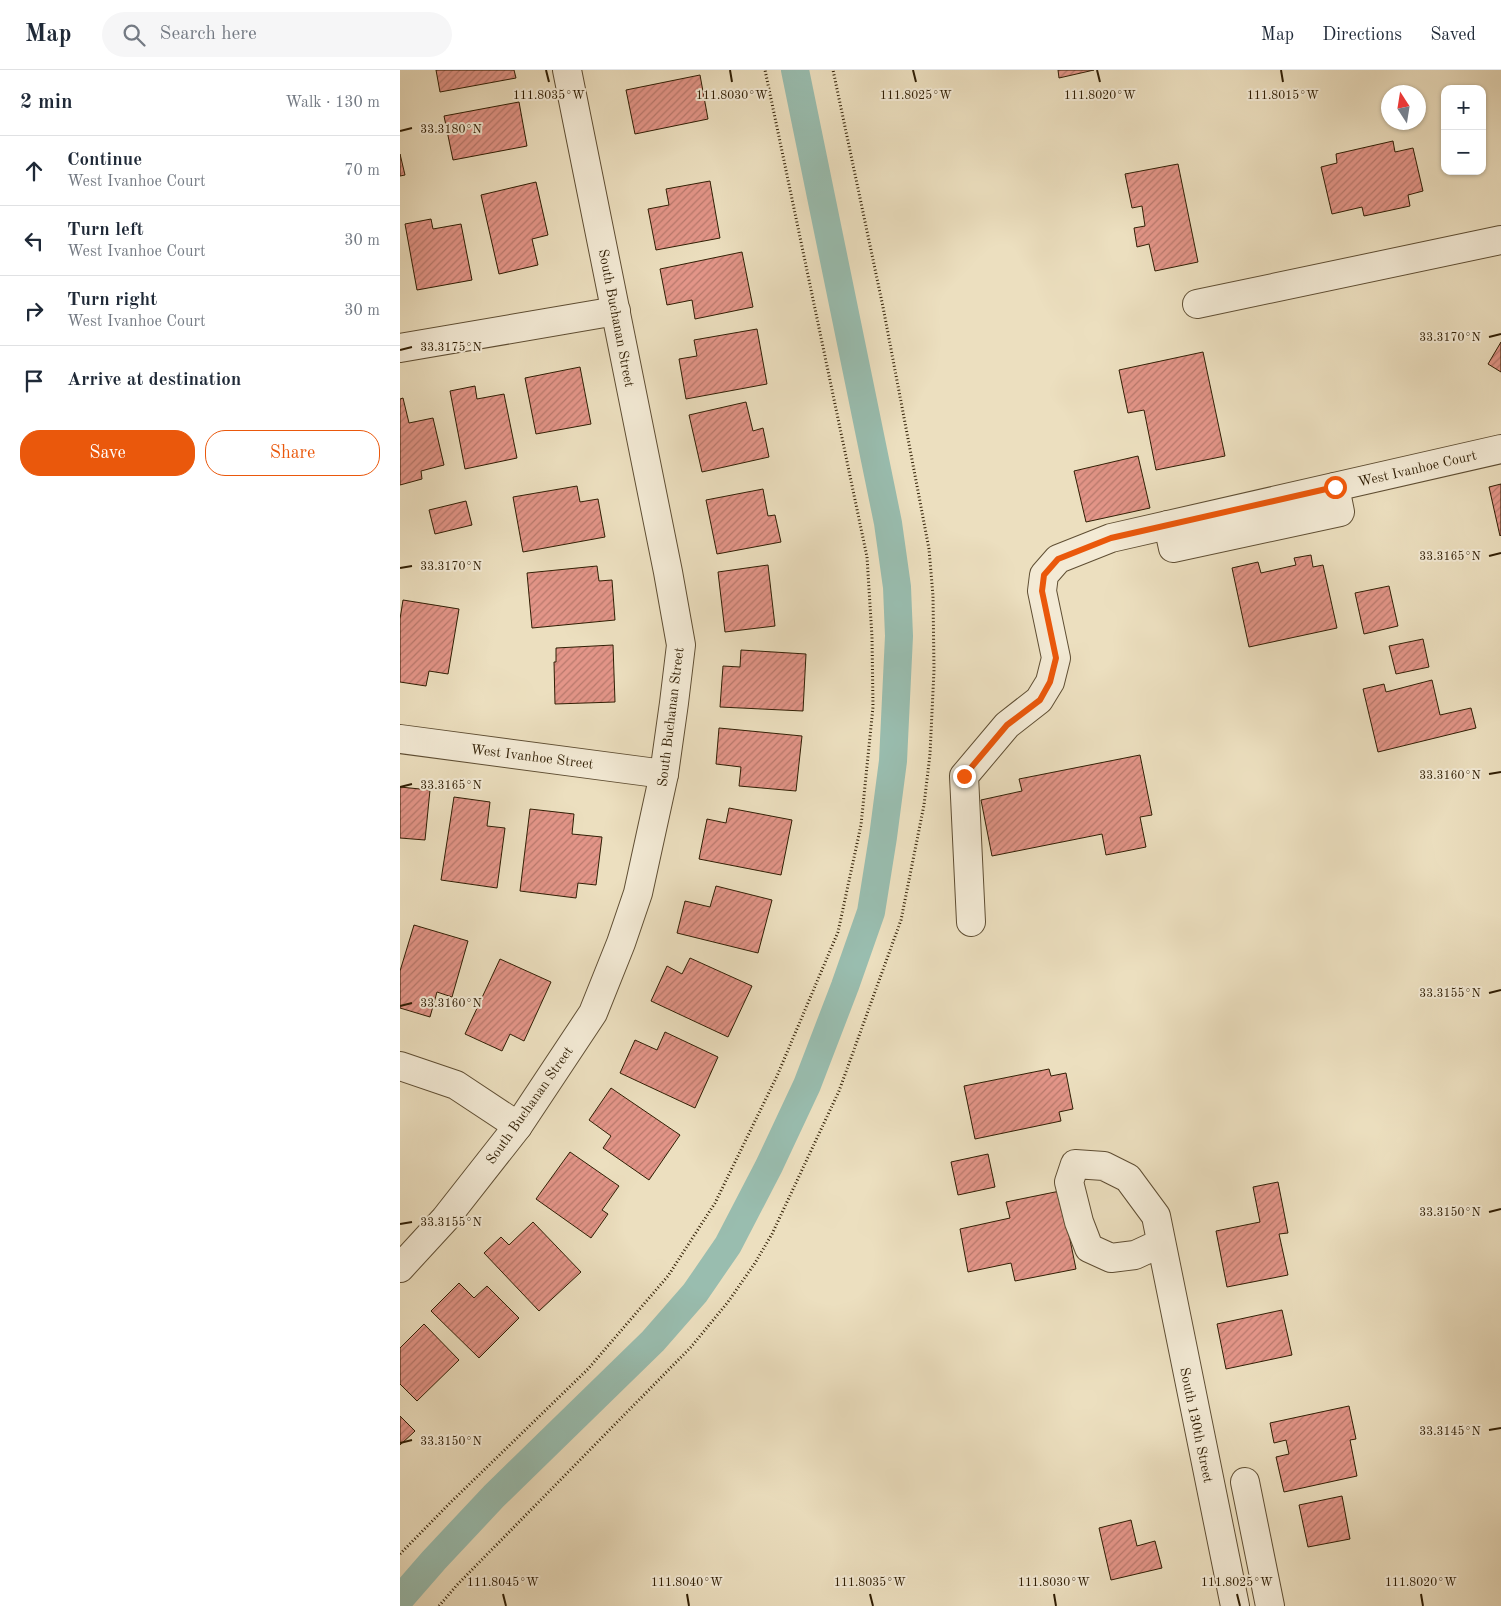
<!DOCTYPE html>
<meta charset="utf-8">
<style>
:root{--surface:#fff;--page:#f6f6f7;--text:#1f2937;--muted:#747a83;--line:#e0e1e3;--accent:#ea580c}
body{margin:0;font-family:"Old Standard TT",serif;background:var(--page);color:var(--text)}
.controls{position:absolute;right:15px;top:15px;display:grid;overflow:hidden;border-radius:10px;box-shadow:0 1px 4px #0004}
.controls button{width:45px;height:45px;display:grid;place-items:center;padding:0;border:0;border-bottom:1px solid var(--line);background:var(--surface);color:var(--text);font:25px sans-serif}
.compass{position:absolute;left:981px;top:15px;width:45px;height:45px;border-radius:50%;background:var(--surface);box-shadow:0 1px 4px #0004;rotate:348deg}
.stop{position:absolute;width:15px;height:15px;margin:-11px;border:4px solid #ea580c;border-radius:50%;background:#fff}
.stop.end{background:#ea580c;border-color:#fff;box-shadow:0 1px 5px #0008}
.list{margin:0;padding:0;list-style:none}
h2{display:flex;justify-content:space-between;align-items:center;height:65px;margin:0;padding:0 20px;font-size:21px}
h2 small{font-size:16px;font-weight:400;color:var(--muted)}
.list li{display:grid;grid-template-columns:32px 1fr auto;gap:15px;align-items:center;box-sizing:border-box;height:70px;padding:0 20px;border-top:1px solid var(--line)}
.list b{display:block;font-size:19px;white-space:nowrap}
.list p{margin:0;font-size:16px;white-space:nowrap;color:var(--muted)}
.list em{font-size:16px;font-style:normal;color:var(--muted)}
.actions{display:flex;gap:10px;padding:15px 20px}
.actions a{flex:1;padding:11px 0;border:1px solid var(--accent);border-radius:20px;text-align:center;font-size:18px;color:var(--accent)}
.actions .main{background:var(--accent);color:#fff}
.icon{flex:none;width:28px;height:28px;fill:none;stroke:currentColor;stroke-width:2;stroke-linecap:round;stroke-linejoin:round}
.map{position:relative;flex:none;width:1101px;height:1536px;overflow:hidden}
header{display:flex;align-items:center;gap:30px;box-sizing:border-box;height:70px;padding:0 25px;background:var(--surface);border-bottom:1px solid var(--line)}
header strong{font-size:24px}
nav{display:flex;gap:28px;margin-inline-start:auto;font-size:18px}
.search{width:350px;height:45px;background:var(--page);display:flex;align-items:center;gap:12px;box-sizing:border-box;padding:0 18px;border-radius:28px;color:var(--muted);font-size:19px}
main{display:flex}
aside{flex:1;background:var(--surface)}
.map>svg:first-child{display:block}
.lines{fill:none;stroke-linecap:round;stroke-linejoin:round}
.canal{stroke:#99bdaf;stroke-width:28}
.building{fill:url(#building-hatch);stroke:#301e04}
.minor-casing{stroke:#5f4e33;stroke-width:30}
.path{stroke:#301e04;stroke-width:3;stroke-dasharray:1 2.5;stroke-linecap:butt}
.minor{stroke:#f3ead5;stroke-width:28}
.route{stroke:#ea580c;stroke-width:6}
.ticks{fill:none;stroke:#301e04;stroke-width:2}
.labels{text-anchor:middle;stroke-width:4;stroke-linejoin:round;paint-order:stroke}
.street-label{font-size:14px;fill:#301e04;stroke:#f3ead5}
.ticks-label{font-size:12px;text-anchor:middle;fill:#301e04;stroke:#f3ead5;stroke-width:4;stroke-linejoin:round;paint-order:stroke}
</style>
<header>
<strong>Map</strong>
<div class="search"><svg class="icon" aria-label="search" viewBox="0 0 24 24"><circle cx="10" cy="10" r="6"/><path d="M15 15l6 6"/></svg>Search here</div>
<nav><a>Map</a><a>Directions</a><a>Saved</a></nav>
</header>
<main>
<aside>
<h2>2 min<small>Walk · 130 m</small></h2>
<ul class="list">
<li><svg class="icon" aria-label="ahead" viewBox="0 0 24 24"><path d="M12 20V5M6 11l6-6 6 6"/></svg><div><b>Continue</b><p>West Ivanhoe Court</p></div><em>70 m</em></li>
<li><svg class="icon" aria-label="left" viewBox="0 0 24 24"><path d="M17 20v-9H6M10 6l-5 5 5 5"/></svg><div><b>Turn left</b><p>West Ivanhoe Court</p></div><em>30 m</em></li>
<li><svg class="icon" aria-label="right" viewBox="0 0 24 24"><path d="M7 20v-9h11M14 6l5 5-5 5"/></svg><div><b>Turn right</b><p>West Ivanhoe Court</p></div><em>30 m</em></li>
<li><svg class="icon" aria-label="arrive" viewBox="0 0 24 24"><path d="M6 21V4h12l-3 4 3 4H6"/></svg><div><b>Arrive at destination</b></div></li>
</ul>
<div class="actions"><a class="main">Save</a><a>Share</a></div>
</aside>
<div class="map">
<svg width="1101" height="1536" viewBox="0 0 1101 1536">
<defs>
<pattern id="building-hatch" width="6" height="6" patternUnits="userSpaceOnUse" patternTransform="scale(1.25)"><rect width="6" height="6" fill="#e39588"/><path d="M-1 1l2-2M0 6l6-6M5 7l2-2" fill="none" stroke="#b8796d"/></pattern>
</defs>
<rect width="100%" height="100%" fill="#ecdfbf"/>
<filter id="stains"><feTurbulence type="fractalNoise" baseFrequency=".004" numOctaves="4"/><feColorMatrix values="0 0 0 0 .2 0 0 0 0 .09 0 0 0 0 .02 0 0 0 .5 -.17"/></filter>
<radialGradient id="worn" r=".72"><stop offset=".6" stop-color="#630" stop-opacity="0"/><stop offset="1" stop-color="#630" stop-opacity=".3"/></radialGradient>
<g class="lines">
<polyline class="canal" points="0,1529 34,1490 94,1426 253,1271 295,1223 328,1175 369,1096 407,1015 445,916 471,842 483,767 493,691 499,566 497,517 488,453 395,0"/>
</g>
<g class="building">
<polygon points="36,0 114,0 116,8 40,22"/>
<polygon points="658,0 694,0 659,8"/>
<polygon points="300,5 308,49 235,64 226,20"/>
<polygon points="119,32 127,76 53,90 44,46"/>
<polygon points="993,71 995,82 1013,78 1023,121 1008,125 1010,136 964,146 962,137 932,144 921,97 937,93 936,84"/>
<polygon points="0,84 5,105 0,106"/>
<polygon points="778,94 798,192 755,201 749,174 737,177 734,158 745,156 742,136 732,138 725,104"/>
<polygon points="310,111 320,168 256,180 248,139 269,135 266,119"/>
<polygon points="136,112 148,165 132,169 138,195 99,204 81,125"/>
<polygon points="31,149 33,159 61,154 72,210 17,220 5,154"/>
<polygon points="342,182 353,237 295,249 292,230 267,235 260,199"/>
<polygon points="357,259 367,314 286,329 279,289 297,286 294,270"/>
<polygon points="1101,272 1101,302 1088,294"/>
<polygon points="803,282 825,386 756,400 744,340 728,343 719,300"/>
<polygon points="180,297 191,354 136,364 125,308"/>
<polygon points="75,316 77,329 104,324 117,388 65,399 50,321"/>
<polygon points="3,328 9,353 33,348 44,395 21,401 22,409 0,415 0,329"/>
<polygon points="346,332 353,361 363,358 369,387 302,402 289,345"/>
<polygon points="738,386 750,438 686,452 674,401"/>
<polygon points="1101,414 1101,465 1100,466 1089,417"/>
<polygon points="177,416 180,432 198,429 205,467 123,482 113,427"/>
<polygon points="363,419 368,446 375,445 381,472 317,484 306,430"/>
<polygon points="66,431 72,455 35,464 29,440"/>
<polygon points="911,485 913,497 923,495 937,558 849,577 832,498 858,492 861,503 896,495 894,488"/>
<polygon points="368,495 375,556 325,562 318,502"/>
<polygon points="197,496 199,511 212,510 215,550 132,558 127,503"/>
<polygon points="989,516 998,556 964,564 955,523"/>
<polygon points="3,530 59,539 48,604 29,601 26,616 0,612 0,549"/>
<polygon points="1023,569 1029,597 996,604 989,576"/>
<polygon points="213,575 215,632 155,634 154,592 156,592 156,578"/>
<polygon points="341,580 406,584 403,641 320,637 323,596 340,597"/>
<polygon points="1032,610 1040,645 1071,638 1076,658 978,682 963,619 984,614 986,622"/>
<polygon points="319,658 402,666 396,721 339,716 341,697 316,694"/>
<polygon points="740,685 752,745 740,747 746,777 706,785 702,764 592,786 581,730 622,721 619,709"/>
<polygon points="0,717 30,720 25,770 0,768"/>
<polygon points="54,727 90,732 87,756 105,758 97,818 41,810"/>
<polygon points="329,738 392,750 381,805 299,789 307,749 326,753"/>
<polygon points="130,739 174,744 172,764 202,767 196,815 178,813 176,828 120,821"/>
<polygon points="316,816 372,830 358,883 277,863 285,831 310,837"/>
<polygon points="14,855 68,871 52,927 37,922 30,947 0,938 0,901"/>
<polygon points="290,888 352,916 328,967 251,931 267,896 282,904"/>
<polygon points="100,889 151,912 124,971 110,964 102,981 65,964"/>
<polygon points="265,962 318,987 295,1038 220,1003 235,970 257,980"/>
<polygon points="649,999 651,1006 666,1003 673,1039 659,1042 661,1051 575,1069 564,1016"/>
<polygon points="211,1018 280,1065 249,1110 203,1078 211,1066 189,1050"/>
<polygon points="170,1082 219,1116 202,1140 208,1144 191,1168 136,1129"/>
<polygon points="588,1084 595,1117 558,1125 551,1092"/>
<polygon points="878,1112 888,1163 879,1164 888,1205 827,1217 816,1161 860,1152 853,1117"/>
<polygon points="660,1121 676,1199 615,1211 611,1193 568,1202 560,1159 610,1148 606,1132"/>
<polygon points="133,1152 181,1202 139,1241 84,1183 101,1167 109,1175"/>
<polygon points="59,1213 74,1228 87,1216 119,1248 79,1288 31,1241"/>
<polygon points="882,1240 892,1285 826,1299 817,1254"/>
<polygon points="24,1254 59,1290 17,1331 0,1314 0,1278"/>
<polygon points="949,1336 956,1369 950,1370 957,1406 884,1422 876,1387 889,1384 886,1370 874,1373 870,1353"/>
<polygon points="0,1346 15,1361 0,1375"/>
<polygon points="942,1426 950,1469 908,1477 899,1435"/>
<polygon points="731,1450 737,1476 755,1471 762,1498 711,1510 699,1458"/>
</g>
<g class="lines">
<defs>
<g id="minor">
<polyline points="797,234 1101,170"/>
<polyline points="0,278 216,241"/>
<polyline points="768,455 773,478 940,442 935,417"/>
<polyline points="0,669 264,704"/>
<polyline points="571,852 564,706 607,655 639,630 650,612 656,588 642,521 644,505 658,489 711,468 1101,379"/>
<polyline points="0,996 56,1015 118,1056"/>
<polyline points="761,1173 735,1185 711,1188 689,1178 679,1152 669,1112 675,1094 704,1096 728,1108 756,1146 835,1536"/>
<polyline points="0,1198 45,1149 118,1056 193,943 221,873 238,823 264,704 274,633 281,575 268,502 167,0"/>
<polyline points="845,1412 870,1536"/>
</g>
</defs>
<use href="#minor" class="minor-casing"/>
<g class="path">
<polyline points="0,1484 51,1432 188,1299 268,1206 315,1133 377,1006 438,862 461,755 473,637 472,567 467,487 365,0"/>
<polyline points="39,1536 57,1515 291,1277 328,1232 355,1193 372,1164 439,1021 501,850 524,735 530,684 534,600 533,526 529,479 483,237 433,0"/>
</g>
<use href="#minor" class="minor"/>
</g>
<g class="lines">
<polyline class="route" points="564,706 607,655 640,630 650,612 656,588 642,521 644,505 658,489 711,468 935,417"/>
</g>
<path class="ticks" d="M146,0l3,12M330,0l2,12M513,0l3,12M697,0l3,12M881,0l2,12M0,61l12,-3M1089,267l12,-3M0,280l12,-3M1089,486l12,-3M0,498l12,-2M1089,704l12,-2M0,717l12,-3M1089,923l12,-3M0,936l12,-3M1089,1142l12,-3M0,1154l12,-2M1089,1360l12,-2M0,1373l12,-3M103,1524l3,12M287,1524l2,12M470,1524l3,12M654,1524l2,12M837,1524l3,12M1021,1524l2,12"/>
<g class="labels">
<g class="street-label">
<text transform="translate(217 248) rotate(79)" y="5">South Buchanan Street</text>
<text transform="translate(1017 398) rotate(-13)" y="5">West Ivanhoe Court</text>
<text transform="translate(270 647) rotate(-83)" y="5">South Buchanan Street</text>
<text transform="translate(132 686) rotate(7)" y="5">West Ivanhoe Street</text>
<text transform="translate(129 1035) rotate(-55)" y="5">South Buchanan Street</text>
<text transform="translate(797 1355) rotate(78)" y="5">South 130th Street</text>
</g>
</g>
<g class="ticks-label">
<text x="149" y="29">111.8035°W</text>
<text x="332" y="29">111.8030°W</text>
<text x="516" y="29">111.8025°W</text>
<text x="700" y="29">111.8020°W</text>
<text x="883" y="29">111.8015°W</text>
<text x="51" y="63">33.3180°N</text>
<text x="1050" y="271">33.3170°N</text>
<text x="51" y="281">33.3175°N</text>
<text x="1050" y="490">33.3165°N</text>
<text x="51" y="500">33.3170°N</text>
<text x="1050" y="709">33.3160°N</text>
<text x="51" y="719">33.3165°N</text>
<text x="1050" y="927">33.3155°N</text>
<text x="51" y="937">33.3160°N</text>
<text x="1050" y="1146">33.3150°N</text>
<text x="51" y="1156">33.3155°N</text>
<text x="1050" y="1365">33.3145°N</text>
<text x="51" y="1375">33.3150°N</text>
<text x="103" y="1516">111.8045°W</text>
<text x="287" y="1516">111.8040°W</text>
<text x="470" y="1516">111.8035°W</text>
<text x="654" y="1516">111.8030°W</text>
<text x="837" y="1516">111.8025°W</text>
<text x="1021" y="1516">111.8020°W</text>
</g>
<rect width="100%" height="100%" filter="url(#stains)"/>
<rect width="100%" height="100%" fill="url(#worn)"/>
</svg>
<div class="controls">
<button>+</button>
<button>−</button>
</div>
<svg class="compass" viewBox="-18 -18 36 36"><path d="M0-13l5 13h-10z" fill="#e53935"/><path d="M0 13l5-13h-10z" fill="#747a83"/></svg>
<div class="stop" style="left:935px;top:417px"></div>
<div class="stop end" style="left:564px;top:706px"></div>
</div>
</main>
